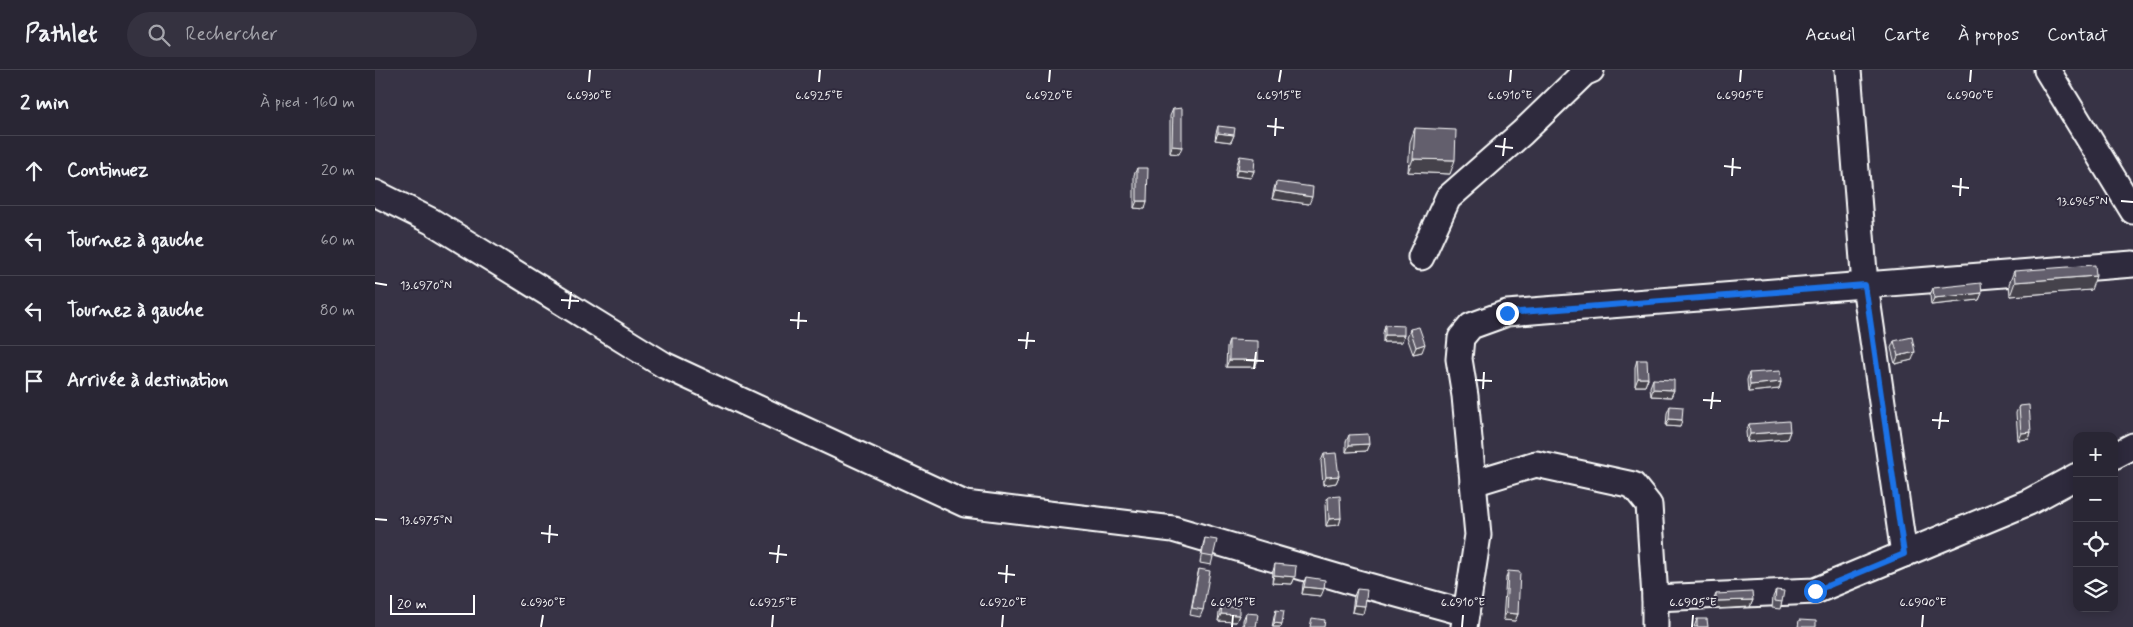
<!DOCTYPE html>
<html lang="fr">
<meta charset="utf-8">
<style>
:root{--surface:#292634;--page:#353240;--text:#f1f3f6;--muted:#a5a5ac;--line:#45434f}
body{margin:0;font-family:Mynerve,sans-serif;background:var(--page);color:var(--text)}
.controls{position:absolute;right:15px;bottom:15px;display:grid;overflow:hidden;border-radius:10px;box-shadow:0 2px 12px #0003}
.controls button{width:45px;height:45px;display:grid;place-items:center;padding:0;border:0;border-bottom:1px solid var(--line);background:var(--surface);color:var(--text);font:25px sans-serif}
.scale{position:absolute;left:15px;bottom:12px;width:85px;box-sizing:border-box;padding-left:5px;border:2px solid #fff;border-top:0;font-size:14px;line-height:18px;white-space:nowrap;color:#fff;-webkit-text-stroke:4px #2f2a3d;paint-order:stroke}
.stop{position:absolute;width:15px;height:15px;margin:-11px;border:4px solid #1a73e8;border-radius:50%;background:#fff}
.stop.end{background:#1a73e8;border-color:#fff;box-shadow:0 1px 5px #0008}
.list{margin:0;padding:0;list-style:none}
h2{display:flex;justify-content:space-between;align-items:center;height:65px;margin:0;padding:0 20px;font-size:21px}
h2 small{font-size:16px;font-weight:400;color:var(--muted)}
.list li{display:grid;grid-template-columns:32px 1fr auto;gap:15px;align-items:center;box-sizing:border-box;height:70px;padding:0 20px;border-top:1px solid var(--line)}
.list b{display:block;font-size:19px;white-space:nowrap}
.list em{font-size:16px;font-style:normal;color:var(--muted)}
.icon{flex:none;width:28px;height:28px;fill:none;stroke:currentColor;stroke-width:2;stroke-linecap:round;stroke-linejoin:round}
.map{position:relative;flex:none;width:1758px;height:557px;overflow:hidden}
header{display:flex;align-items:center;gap:30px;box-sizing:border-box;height:70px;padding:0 25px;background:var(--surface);border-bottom:1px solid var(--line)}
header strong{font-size:24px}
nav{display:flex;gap:28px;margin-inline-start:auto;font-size:18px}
.search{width:350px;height:45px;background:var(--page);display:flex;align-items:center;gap:12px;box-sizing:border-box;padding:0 18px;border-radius:28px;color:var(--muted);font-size:19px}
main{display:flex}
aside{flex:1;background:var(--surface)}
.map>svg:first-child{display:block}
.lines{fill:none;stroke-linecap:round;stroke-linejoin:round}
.minor-casing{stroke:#fff;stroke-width:29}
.minor{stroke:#2f2a3d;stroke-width:25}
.wall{fill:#55525e;stroke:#fff}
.shaded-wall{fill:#45424c;stroke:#fff}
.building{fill:#635f6d;stroke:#fff}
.route{stroke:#1a73e8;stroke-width:6}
.ticks{fill:none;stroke:#fff;stroke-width:2}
.ticks-label{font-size:12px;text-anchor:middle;fill:#fff;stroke:#2f2a3d;stroke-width:4;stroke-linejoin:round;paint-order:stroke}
</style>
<header>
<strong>Pathlet</strong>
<div class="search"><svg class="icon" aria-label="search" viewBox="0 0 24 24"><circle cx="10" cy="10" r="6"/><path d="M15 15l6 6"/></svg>Rechercher</div>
<nav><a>Accueil</a><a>Carte</a><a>À propos</a><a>Contact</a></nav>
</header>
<main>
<aside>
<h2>2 min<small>À pied · 160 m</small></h2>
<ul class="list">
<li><svg class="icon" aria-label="ahead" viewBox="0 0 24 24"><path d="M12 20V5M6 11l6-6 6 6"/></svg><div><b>Continuez</b></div><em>20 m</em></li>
<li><svg class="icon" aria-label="left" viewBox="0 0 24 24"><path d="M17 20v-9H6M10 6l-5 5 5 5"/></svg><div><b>Tournez à gauche</b></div><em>60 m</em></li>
<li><svg class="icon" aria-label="left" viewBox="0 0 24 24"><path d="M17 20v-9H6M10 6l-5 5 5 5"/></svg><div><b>Tournez à gauche</b></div><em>80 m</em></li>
<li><svg class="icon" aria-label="arrive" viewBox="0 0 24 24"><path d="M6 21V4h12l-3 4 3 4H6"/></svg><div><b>Arrivée à destination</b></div></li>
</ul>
</aside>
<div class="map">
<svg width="1758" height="557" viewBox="0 0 1758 557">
<rect width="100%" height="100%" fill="#373345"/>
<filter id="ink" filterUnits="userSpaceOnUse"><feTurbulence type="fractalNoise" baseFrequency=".02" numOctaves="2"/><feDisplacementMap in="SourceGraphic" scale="10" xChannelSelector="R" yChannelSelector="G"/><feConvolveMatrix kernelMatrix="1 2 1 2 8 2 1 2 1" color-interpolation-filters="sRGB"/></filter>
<g filter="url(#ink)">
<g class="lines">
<defs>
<g id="minor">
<polyline points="1473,0 1490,215 1529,484"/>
<polyline points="1672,0 1758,141"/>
<polyline points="0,123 56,151 289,295 590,434 798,459 975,511 1091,543"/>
<polyline points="1046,187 1073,128 1147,63 1209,3 1216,0"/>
<polyline points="1739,386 1758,376"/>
<polyline points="1098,413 1161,394 1258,415 1274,435 1280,528 1280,557"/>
<polyline points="1280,528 1440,521 1654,432 1702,406"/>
<polyline points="1089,557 1103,465 1090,326 1084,289 1086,268 1096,256 1132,243 1758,194"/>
</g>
</defs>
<use href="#minor" class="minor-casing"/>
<use href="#minor" class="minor"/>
</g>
<g class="wall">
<polygon points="798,39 804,84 795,83 795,46"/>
<polygon points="843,56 859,65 856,72 840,70 841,63"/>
<polygon points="1040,58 1075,104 1033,102 1035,72"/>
<polygon points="865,86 879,101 876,108 860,106 862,94"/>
<polygon points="762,98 772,131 770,139 759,138 759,105"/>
<polygon points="901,112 934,134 897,129 899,119"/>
<polygon points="1639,201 1716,220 1635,226 1634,214"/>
<polygon points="1558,218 1607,223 1604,230 1556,235 1555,225"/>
<polygon points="1010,255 1027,272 1008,272 1008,263"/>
<polygon points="1035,259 1047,282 1038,284 1032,267"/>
<polygon points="854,270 883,290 880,297 851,297 852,277"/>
<polygon points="1519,271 1537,290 1520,294 1516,278"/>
<polygon points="1262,290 1273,308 1270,316 1260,316 1260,297"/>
<polygon points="1374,303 1406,312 1404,319 1373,322 1372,310"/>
<polygon points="1278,309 1299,320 1296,327 1276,326 1275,317"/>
<polygon points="1295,336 1307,350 1305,357 1291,356 1292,343"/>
<polygon points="1644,336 1656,362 1654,369 1643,370 1641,343"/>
<polygon points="1374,354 1415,361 1412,369 1372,372 1371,362"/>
<polygon points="974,365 994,374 991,381 971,382 971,372"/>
<polygon points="949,384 964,406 961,413 948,415 946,391"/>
<polygon points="953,427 966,448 964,455 951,456 950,434"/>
<polygon points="830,468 838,487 836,495 825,493 828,475"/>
<polygon points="900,494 920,507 917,514 897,513 898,501"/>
<polygon points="824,499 828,540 825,547 815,545 822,507"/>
<polygon points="1133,501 1143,544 1140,551 1128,550 1131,508"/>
<polygon points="931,507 946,526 927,524 928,514"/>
<polygon points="982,519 990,536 988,544 977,542 979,526"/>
<polygon points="1401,520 1407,532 1405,539 1397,538 1398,527"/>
<polygon points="1341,524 1378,530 1375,537 1338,539 1338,531"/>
<polygon points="847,536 864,545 861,552 843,551 844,543"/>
<polygon points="901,540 907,554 906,557 897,557 899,547"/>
<polygon points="871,543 881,557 868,557 868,550"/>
<polygon points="1322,549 1333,557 1319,557"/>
</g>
<g class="shaded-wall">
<polygon points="843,63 859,65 856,72 840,70"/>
<polygon points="797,76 807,77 804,84 795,83"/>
<polygon points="1038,89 1080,90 1075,104 1033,102"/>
<polygon points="863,99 879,101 876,108 860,106"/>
<polygon points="900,121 937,127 934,134 897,129"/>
<polygon points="762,131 772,131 770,139 759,138"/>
<polygon points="1721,206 1716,220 1635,226 1640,212"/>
<polygon points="1607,223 1604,230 1556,235 1559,228"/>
<polygon points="1010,265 1029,265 1027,272 1008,272"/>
<polygon points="1050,274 1047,282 1038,284 1041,277"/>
<polygon points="1540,282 1537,290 1520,294 1523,286"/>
<polygon points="854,290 883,290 880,297 851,297"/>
<polygon points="1263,308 1273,308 1270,316 1260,316"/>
<polygon points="1406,312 1404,319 1373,322 1375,315"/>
<polygon points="1278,319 1299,320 1296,327 1276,326"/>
<polygon points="1294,349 1307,350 1305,357 1291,356"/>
<polygon points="1415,361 1412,369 1372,372 1375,364"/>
<polygon points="1656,362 1654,369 1643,370 1646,363"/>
<polygon points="994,374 991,381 971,382 974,375"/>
<polygon points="964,406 961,413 948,415 951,407"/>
<polygon points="966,448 964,455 951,456 954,449"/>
<polygon points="899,505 920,507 917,514 897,513"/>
<polygon points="929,517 949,519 946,526 927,524"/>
<polygon points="1378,530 1375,537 1338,539 1341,531"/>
<polygon points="979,535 990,536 988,544 977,542"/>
<polygon points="1131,543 1143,544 1140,551 1128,550"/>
<polygon points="846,544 864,545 861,552 843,551"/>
<polygon points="899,553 907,554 906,557 898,557"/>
</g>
<g class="building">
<polygon points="807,38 807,77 797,76 798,39"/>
<polygon points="843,56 860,58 859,65 843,63"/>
<polygon points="1040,58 1081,60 1080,90 1038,89"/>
<polygon points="865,86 880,88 879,101 863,99"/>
<polygon points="762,98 773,98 772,131 762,131"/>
<polygon points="901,112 938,117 937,127 900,121"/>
<polygon points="1720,195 1721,206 1640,212 1639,201"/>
<polygon points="1606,213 1607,223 1559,228 1558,218"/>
<polygon points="1010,255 1029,256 1029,265 1010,265"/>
<polygon points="1044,257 1050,274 1041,277 1035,259"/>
<polygon points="1537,267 1540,282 1523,286 1519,271"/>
<polygon points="854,270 883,271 883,290 854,290"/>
<polygon points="1262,290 1272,290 1273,308 1263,308"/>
<polygon points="1405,301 1406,312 1375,315 1374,303"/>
<polygon points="1278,309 1299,310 1299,320 1278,319"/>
<polygon points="1654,335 1656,362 1646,363 1644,336"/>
<polygon points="1295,336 1308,337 1307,350 1294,349"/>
<polygon points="1414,351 1415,361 1375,364 1374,354"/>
<polygon points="993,364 994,374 974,375 974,365"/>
<polygon points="961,383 964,406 951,407 949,384"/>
<polygon points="965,426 966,448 954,449 953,427"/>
<polygon points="830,468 842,470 838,487 827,485"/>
<polygon points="900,494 921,496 920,507 899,505"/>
<polygon points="824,499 835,501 828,540 817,538"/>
<polygon points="1133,501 1145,502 1143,544 1131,543"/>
<polygon points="931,507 950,510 949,519 929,517"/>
<polygon points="982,519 992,520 990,536 979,535"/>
<polygon points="1401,520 1409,521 1407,532 1400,531"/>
<polygon points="1377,522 1378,530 1341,531 1341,524"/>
<polygon points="847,536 864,538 864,545 846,544"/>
<polygon points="901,540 909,541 907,554 899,553"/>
<polygon points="871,543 883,544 881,557 869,557"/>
<polygon points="937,548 950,550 949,557 935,557"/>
<polygon points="1322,549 1332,549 1333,557 1322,557"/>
<polygon points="1424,550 1441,551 1441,557 1423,557"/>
</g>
</g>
<g class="lines" filter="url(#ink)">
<polyline class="route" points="1132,243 1490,215 1529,484 1440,521"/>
</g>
<path class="ticks" d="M214,12l1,-12M444,12l1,-12M674,12l1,-12M904,12l2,-12M1135,12l1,-12M1365,12l1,-12M1595,12l1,-12M892,56l17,2M900,66l1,-18M1120,76l18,2M1128,86l2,-18M1349,96l17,2M1357,106l1,-18M1577,116l17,2M1585,126l1,-18M1746,131l12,1M0,213l12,2M186,230l18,1M194,239l2,-17M415,250l17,1M423,259l1,-17M643,270l17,1M651,279l2,-17M871,290l18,1M879,299l2,-17M1100,310l17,1M1108,319l1,-17M1328,330l18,1M1336,339l2,-17M1557,350l17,1M1564,359l2,-17M0,449l12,1M166,463l17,2M174,473l1,-18M394,483l18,2M402,493l2,-18M623,503l17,2M631,513l1,-18M166,557l2,-12M397,557l1,-12M627,557l1,-12M857,557l1,-12M1087,557l1,-12M1317,557l1,-12M1547,557l1,-12"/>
<g class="ticks-label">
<text x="214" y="29">6.6930°E</text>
<text x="444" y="29">6.6925°E</text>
<text x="674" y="29">6.6920°E</text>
<text x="904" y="29">6.6915°E</text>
<text x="1135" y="29">6.6910°E</text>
<text x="1365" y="29">6.6905°E</text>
<text x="1595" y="29">6.6900°E</text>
<text x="1707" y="135">13.6965°N</text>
<text x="51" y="219">13.6970°N</text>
<text x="51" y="454">13.6975°N</text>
<text x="168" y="536">6.6930°E</text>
<text x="398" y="536">6.6925°E</text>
<text x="628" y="536">6.6920°E</text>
<text x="858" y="536">6.6915°E</text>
<text x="1088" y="536">6.6910°E</text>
<text x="1318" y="536">6.6905°E</text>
<text x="1548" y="536">6.6900°E</text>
</g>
</svg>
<div class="controls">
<button>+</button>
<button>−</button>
<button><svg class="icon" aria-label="locate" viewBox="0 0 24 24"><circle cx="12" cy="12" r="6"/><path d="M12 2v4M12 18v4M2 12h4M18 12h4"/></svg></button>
<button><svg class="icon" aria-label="layers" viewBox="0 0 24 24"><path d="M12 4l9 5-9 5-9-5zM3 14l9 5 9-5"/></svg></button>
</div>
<div class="scale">20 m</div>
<div class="stop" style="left:1440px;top:521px"></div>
<div class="stop end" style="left:1132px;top:243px"></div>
</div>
</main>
